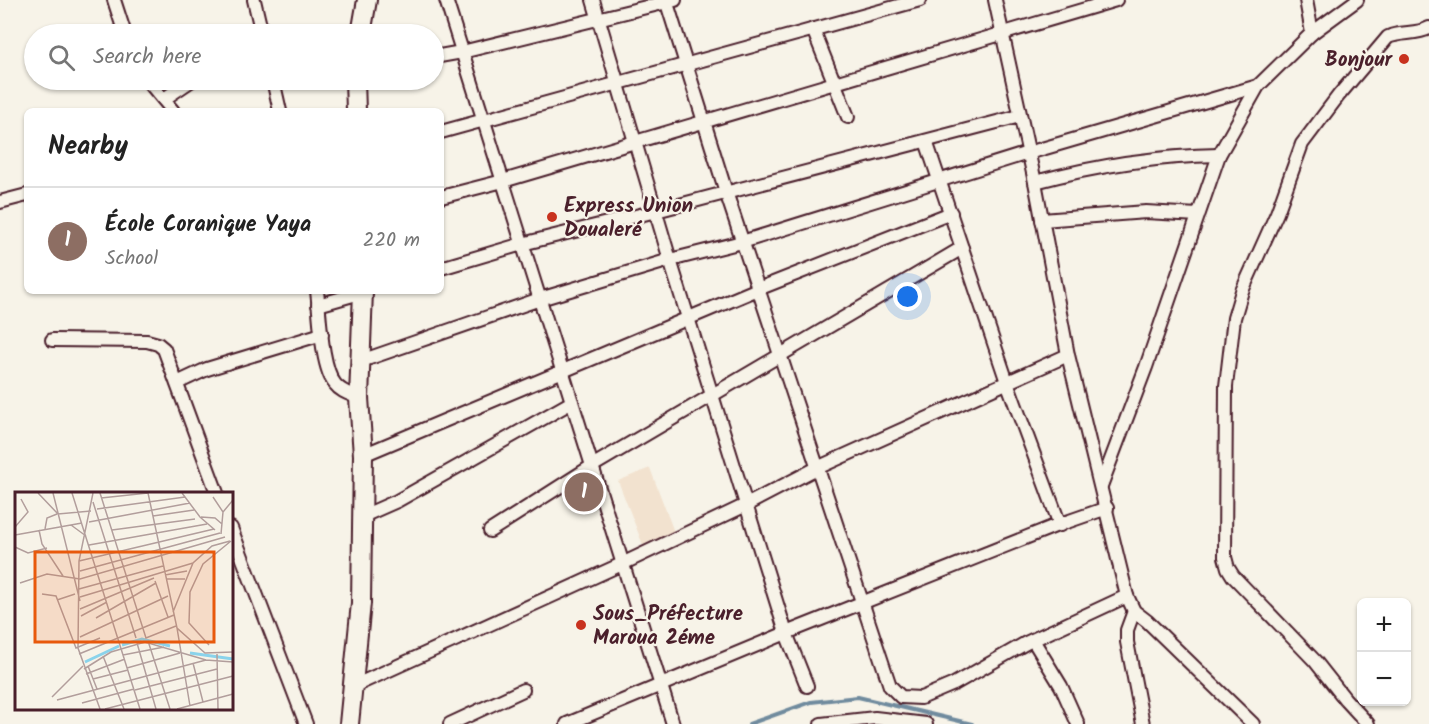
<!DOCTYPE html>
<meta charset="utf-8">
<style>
:root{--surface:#fff;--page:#f2f2f2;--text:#222;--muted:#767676;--line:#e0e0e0;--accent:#c8321e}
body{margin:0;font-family:Kalam,sans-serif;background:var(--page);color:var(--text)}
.controls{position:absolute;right:18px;bottom:18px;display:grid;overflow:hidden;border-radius:9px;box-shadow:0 2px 4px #0004}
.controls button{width:54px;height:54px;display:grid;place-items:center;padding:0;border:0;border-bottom:2px solid var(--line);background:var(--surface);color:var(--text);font:30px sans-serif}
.you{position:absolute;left:908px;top:297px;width:21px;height:21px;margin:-15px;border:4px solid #fff;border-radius:50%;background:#1a73e8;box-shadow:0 0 0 9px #1a73e833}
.badge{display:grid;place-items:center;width:39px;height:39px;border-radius:50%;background:var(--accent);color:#fff;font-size:20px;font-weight:700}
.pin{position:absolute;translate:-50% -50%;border:3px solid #fff;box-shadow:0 2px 6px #0006}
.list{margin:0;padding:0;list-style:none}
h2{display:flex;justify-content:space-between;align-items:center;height:78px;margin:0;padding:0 24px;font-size:26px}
h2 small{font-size:20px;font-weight:400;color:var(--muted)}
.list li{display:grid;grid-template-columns:39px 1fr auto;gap:18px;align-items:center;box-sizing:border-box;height:108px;padding:0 24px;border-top:2px solid var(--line)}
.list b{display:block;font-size:22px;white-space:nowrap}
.list p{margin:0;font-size:20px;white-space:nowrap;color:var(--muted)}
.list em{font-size:20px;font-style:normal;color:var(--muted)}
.icon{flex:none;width:33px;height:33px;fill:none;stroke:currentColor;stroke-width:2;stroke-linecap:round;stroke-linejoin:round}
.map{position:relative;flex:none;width:1429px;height:724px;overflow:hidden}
.search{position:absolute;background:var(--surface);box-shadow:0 2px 4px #0004;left:24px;top:24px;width:420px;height:66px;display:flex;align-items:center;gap:15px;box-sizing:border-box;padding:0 21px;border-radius:33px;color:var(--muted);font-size:22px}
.panel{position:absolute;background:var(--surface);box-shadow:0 2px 4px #0004;left:24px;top:108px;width:420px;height:186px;border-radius:9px}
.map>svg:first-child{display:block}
.built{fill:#f2e2cf}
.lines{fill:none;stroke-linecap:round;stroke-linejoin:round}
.stream{stroke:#708b9e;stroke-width:4}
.street-casing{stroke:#4a1f2b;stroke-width:16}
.secondary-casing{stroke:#4a1f2b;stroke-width:22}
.street{stroke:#f7f3e8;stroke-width:12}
.secondary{stroke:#f7f3e8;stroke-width:18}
.poi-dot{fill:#c8321e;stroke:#f7f3e8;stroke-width:2}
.labels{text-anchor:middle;stroke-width:4.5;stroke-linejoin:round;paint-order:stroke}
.poi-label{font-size:21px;font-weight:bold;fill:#4a1f2b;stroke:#f7f3e8;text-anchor:start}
.inset-river{fill:none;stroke:#8ad3eb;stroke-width:3}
.inset-road{fill:none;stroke:#b29e9c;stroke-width:1.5}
.view{fill:#e8590c;fill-opacity:0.15;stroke:#e8590c;stroke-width:3}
.inset-edge{fill:none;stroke:#4a1f2b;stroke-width:3}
</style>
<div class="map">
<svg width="1429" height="724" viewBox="0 0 1429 724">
<rect width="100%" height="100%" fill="#f7f3e8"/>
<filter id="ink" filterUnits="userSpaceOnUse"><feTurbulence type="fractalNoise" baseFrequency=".0167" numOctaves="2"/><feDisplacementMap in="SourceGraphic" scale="12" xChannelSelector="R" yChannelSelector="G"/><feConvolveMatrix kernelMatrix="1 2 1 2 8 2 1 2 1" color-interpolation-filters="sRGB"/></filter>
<g filter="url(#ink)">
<polygon class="built" points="650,468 674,532 643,545 618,481"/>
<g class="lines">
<polyline class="stream" points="749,724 811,702 858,697 972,724"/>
<defs>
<g id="street">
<polyline points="114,0 125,34"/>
<polyline points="254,0 262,34"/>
<polyline points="446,0 673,724"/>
<polyline points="593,0 670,260 786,633 807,686"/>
<polyline points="666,0 726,192 890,686 901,697 921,698 954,684 1026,643 1127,596"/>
<polyline points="995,0 1035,182 1068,355 1127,596 1134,611 1147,621 1253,724"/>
<polyline points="1306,0 1312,33"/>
<polyline points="813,29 848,117"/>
<polyline points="434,57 462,52 675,0"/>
<polyline points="147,80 173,111"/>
<polyline points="273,80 280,111"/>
<polyline points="164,99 192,80"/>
<polyline points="441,132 920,0"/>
<polyline points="926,141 1007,382 1060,525"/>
<path d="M1035,182c60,-16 121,-26 184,-27"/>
<polyline points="441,197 503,181 1116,0"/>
<polyline points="0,202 27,195"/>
<polyline points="1042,220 1146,212 1198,215"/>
<polyline points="441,268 522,244 656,211 1020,116"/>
<path d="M317,291c3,23 4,76 18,93 6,8 15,10 24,14"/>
<polyline points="318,305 367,291"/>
<polyline points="52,340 147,341 158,344 164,349 217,493"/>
<polyline points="361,361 540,299 670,260 742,242 1028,153 1258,86"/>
<polyline points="177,383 207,369 322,334"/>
<polyline points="363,455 758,289 951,213"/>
<polyline points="1101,486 1146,367 1219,155 1258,86 1312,33 1357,0"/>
<polyline points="363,516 397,501 572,402"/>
<polyline points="231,528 306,724"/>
<polyline points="490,531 592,466 962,248"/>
<polyline points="1134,611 1127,630 1127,642 1143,724"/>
<polyline points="1033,640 1061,686 1078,724"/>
<polyline points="354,686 622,564 746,505 817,468 1068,355"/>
<polyline points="450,724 523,690"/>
<polyline points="567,724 786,633 1055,526 1107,508"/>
<polyline points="821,724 875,718 926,724"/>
<path d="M1368,724l-23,-25 -30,-38 -82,-85 -5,-8 -3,-11 1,-171 8,-68 8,-27 35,-78 25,-69 37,-49 49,-58c14,-6 28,-2 41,-9"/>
</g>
<g id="secondary">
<polyline points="361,34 367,0"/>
<polyline points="355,80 356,111"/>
<polyline points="349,724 361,603 363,455 359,398 363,291"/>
</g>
</defs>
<use href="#street" class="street-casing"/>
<use href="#secondary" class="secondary-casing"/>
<use href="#street" class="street"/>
<use href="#secondary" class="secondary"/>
</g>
</g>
<g class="poi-dot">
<circle cx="1404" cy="59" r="6"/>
<circle cx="552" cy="217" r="6"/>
<circle cx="581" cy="625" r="6"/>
</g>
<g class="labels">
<g class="poi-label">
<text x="1392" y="66" text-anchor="end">Bonjour</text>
<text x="564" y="212">Express Union<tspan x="564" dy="24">Doualeré</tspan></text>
<text x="593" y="620">Sous_Préfecture<tspan x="593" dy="24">Maroua 2éme</tspan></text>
</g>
</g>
<g transform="translate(15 492)">
<rect width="218" height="218" fill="#f7f3e8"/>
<path class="inset-river" d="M107,153l20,-6 28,7M175,161l43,6M70,170l34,-16"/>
<path class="inset-road" d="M23,1l20,21 33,-3M38,1l27,108M57,1l68,216M78,1l-14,68 -1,87 22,61M85,1l46,145 30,-12M133,1l29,135 28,25 28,-1M167,1l18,24 15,13M198,5l10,15M86,6l47,-5M78,10l43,136M82,17l88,-12M138,24l41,-6M186,25l14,1 7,6M74,30l101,-19M56,33l15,11M0,35l13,-15 -7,-13M30,37l2,-11 10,-4M24,38l3,14 21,32M97,38l83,-11M206,42l2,-22 10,-12M0,43l67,-12M74,53l118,-21M0,55l13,6 19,-5M64,69l135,-32M65,79l140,-38M150,83l22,-4M151,87h19M140,89l13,36M5,91l27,-9 33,5 145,-42M64,97l84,-23M27,102l14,2 20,52 24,-10M65,105l113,-34M42,108l18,-6M65,117l74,-31M158,120l20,-49 19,-17 18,-5M66,124l26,-14M81,126l60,-35M162,136l13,78M65,145l88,-41M133,149l22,68M122,151l19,66M194,153l-20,-22 1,-31 13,-28 28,-23M64,162l95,-39M202,162l1,55M108,163l41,-8M88,164l21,53M178,171l10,39M73,174l9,23M112,176l53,-15M69,177l27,-17 34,-10 61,18 27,2M71,182l39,-15M78,187l35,-9M120,198l82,-21M37,205l31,-31M42,208l149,-40M67,211l52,-14M90,217l128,-33M162,217l56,-15"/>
<path class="view" d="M20,60h179v90h-179z"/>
<rect width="218" height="218" class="inset-edge"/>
</g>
</svg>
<div class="controls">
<button>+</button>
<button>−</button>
</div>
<div class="you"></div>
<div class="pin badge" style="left:584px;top:492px;background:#8d6e63">1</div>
<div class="search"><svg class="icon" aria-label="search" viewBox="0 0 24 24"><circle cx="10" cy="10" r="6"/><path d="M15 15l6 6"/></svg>Search here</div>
<section class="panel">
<h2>Nearby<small></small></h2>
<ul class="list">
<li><span class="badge" style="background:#8d6e63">1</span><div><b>École Coranique Yaya</b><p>School</p></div><em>220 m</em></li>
</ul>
</section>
</div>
